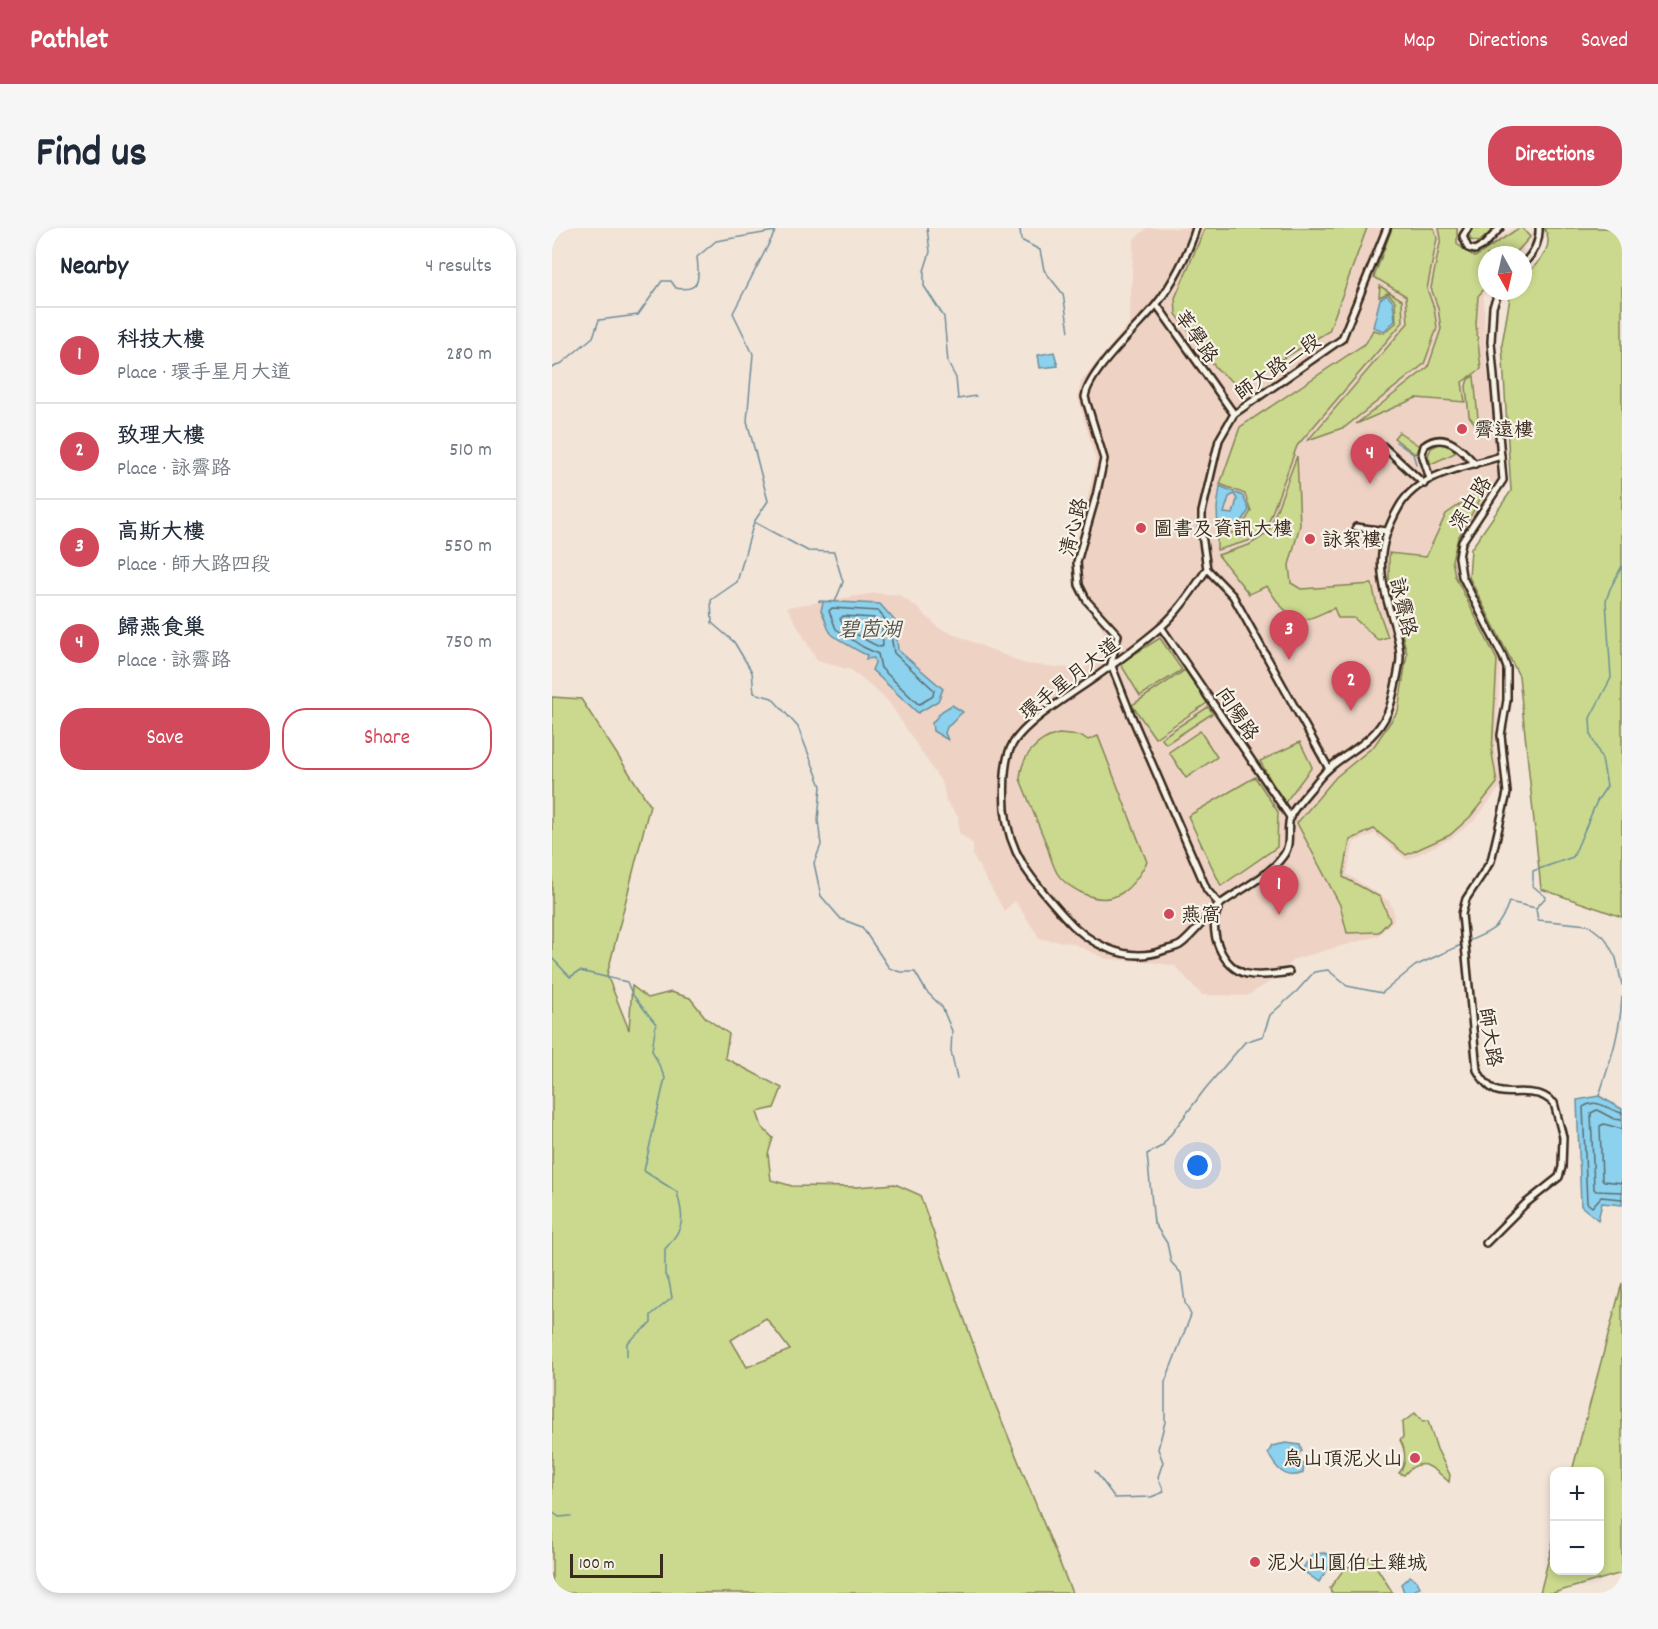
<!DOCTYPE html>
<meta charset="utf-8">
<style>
:root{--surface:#fff;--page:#f6f6f7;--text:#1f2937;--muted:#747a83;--line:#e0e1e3;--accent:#d1495b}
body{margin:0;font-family:Dekko,"LXGW WenKai TC",sans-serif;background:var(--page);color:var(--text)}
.controls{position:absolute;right:18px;bottom:18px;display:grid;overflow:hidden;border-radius:12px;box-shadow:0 3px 9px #0003}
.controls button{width:54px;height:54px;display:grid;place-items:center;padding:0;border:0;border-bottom:2px solid var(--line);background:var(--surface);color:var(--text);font:30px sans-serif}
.compass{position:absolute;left:926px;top:18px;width:54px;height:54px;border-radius:50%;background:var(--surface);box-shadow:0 3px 9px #0003;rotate:172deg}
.scale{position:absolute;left:18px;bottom:15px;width:93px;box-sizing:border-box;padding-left:6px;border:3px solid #3b2a1e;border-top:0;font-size:16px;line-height:21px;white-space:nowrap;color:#3b2a1e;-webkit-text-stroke:4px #f7f3e8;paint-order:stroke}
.you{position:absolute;left:646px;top:938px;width:21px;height:21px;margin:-15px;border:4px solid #fff;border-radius:50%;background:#1a73e8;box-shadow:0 0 0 9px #1a73e833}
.badge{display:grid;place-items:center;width:39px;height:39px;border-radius:50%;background:var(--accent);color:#fff;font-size:20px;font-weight:700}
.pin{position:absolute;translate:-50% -50px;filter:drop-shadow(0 2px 3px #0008)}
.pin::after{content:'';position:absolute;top:32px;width:21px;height:18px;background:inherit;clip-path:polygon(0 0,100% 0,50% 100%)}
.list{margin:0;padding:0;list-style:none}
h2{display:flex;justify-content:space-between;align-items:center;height:78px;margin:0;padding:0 24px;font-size:26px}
h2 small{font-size:20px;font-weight:400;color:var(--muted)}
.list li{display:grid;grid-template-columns:39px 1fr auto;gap:18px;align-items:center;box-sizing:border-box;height:96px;padding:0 24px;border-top:2px solid var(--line)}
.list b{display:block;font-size:22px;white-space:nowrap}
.list p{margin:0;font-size:20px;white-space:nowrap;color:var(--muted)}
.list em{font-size:20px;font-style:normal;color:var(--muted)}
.actions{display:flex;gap:12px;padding:18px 24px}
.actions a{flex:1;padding:14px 0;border:2px solid var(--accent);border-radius:24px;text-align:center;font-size:21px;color:var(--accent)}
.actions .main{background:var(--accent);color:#fff}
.map{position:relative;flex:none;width:1070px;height:1365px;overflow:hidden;border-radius:24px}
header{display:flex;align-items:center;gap:36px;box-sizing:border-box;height:84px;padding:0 30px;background:var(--accent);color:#fff}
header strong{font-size:28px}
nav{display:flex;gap:33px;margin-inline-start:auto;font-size:21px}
.intro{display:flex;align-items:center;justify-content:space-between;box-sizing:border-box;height:144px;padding:0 36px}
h1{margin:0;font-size:42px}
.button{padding:15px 27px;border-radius:24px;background:var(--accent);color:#fff;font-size:21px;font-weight:700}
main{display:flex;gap:36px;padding:0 36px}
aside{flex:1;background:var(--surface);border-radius:24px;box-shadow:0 3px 9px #0003}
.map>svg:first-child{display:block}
.built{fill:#eed3c5}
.green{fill:#cad98d;stroke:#828256;stroke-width:1.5;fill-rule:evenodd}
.water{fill:#8cd1ed;stroke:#6c8e9a;stroke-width:1.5;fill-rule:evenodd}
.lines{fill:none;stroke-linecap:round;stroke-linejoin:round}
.shore{stroke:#5b6d71;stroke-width:1.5}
.stream{stroke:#6c8e9a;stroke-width:1.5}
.minor-casing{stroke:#3b2a1e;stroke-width:10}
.minor{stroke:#f7f3e8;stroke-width:5}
.poi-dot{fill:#d1495b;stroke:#f7f3e8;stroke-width:2}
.labels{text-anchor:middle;stroke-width:4.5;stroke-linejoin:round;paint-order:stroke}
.street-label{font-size:20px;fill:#3b2a1e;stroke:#f7f3e8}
.poi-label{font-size:20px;fill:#3b2a1e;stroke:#f7f3e8;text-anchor:start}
.water-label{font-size:21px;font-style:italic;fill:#4f5452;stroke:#f7f3e8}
</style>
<header>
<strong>Pathlet</strong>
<nav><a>Map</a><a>Directions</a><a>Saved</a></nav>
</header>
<div class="intro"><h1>Find us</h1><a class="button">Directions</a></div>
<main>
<aside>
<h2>Nearby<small>4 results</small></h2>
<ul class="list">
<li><span class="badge">1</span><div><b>科技大樓</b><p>Place · 環手星月大道</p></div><em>280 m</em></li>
<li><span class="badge">2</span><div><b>致理大樓</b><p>Place · 詠霽路</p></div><em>510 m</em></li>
<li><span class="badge">3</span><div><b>高斯大樓</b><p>Place · 師大路四段</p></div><em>550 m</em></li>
<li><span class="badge">4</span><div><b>歸燕食巢</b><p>Place · 詠霽路</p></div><em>750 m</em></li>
</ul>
<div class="actions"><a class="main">Save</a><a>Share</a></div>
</aside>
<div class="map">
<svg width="1070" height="1365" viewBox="0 0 1070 1365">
<rect width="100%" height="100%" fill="#f3e4d8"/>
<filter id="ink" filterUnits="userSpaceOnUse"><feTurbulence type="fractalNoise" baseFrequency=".0167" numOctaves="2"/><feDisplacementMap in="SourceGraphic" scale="12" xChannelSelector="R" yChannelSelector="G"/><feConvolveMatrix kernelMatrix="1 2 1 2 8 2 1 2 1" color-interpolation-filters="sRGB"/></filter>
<g filter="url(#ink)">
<polygon class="built" points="595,0 907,0 907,15 923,26 962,0 973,0 981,9 966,27 935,27 935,63 932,67 933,126 945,214 947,253 909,309 903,324 907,347 914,363 949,432 943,522 950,557 923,592 900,610 855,632 823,606 802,614 795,646 837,673 841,681 842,692 826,708 740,732 732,745 695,768 650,767 623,738 598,734 554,731 520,715 488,711 463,673 452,683 421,628 421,616 407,605 406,589 394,573 391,557 336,473 299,442 265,433 235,379 323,365 348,367 367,381 387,400 474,436 528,441 539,437 550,427 554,411 546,392 526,364 521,331 544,234 526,169 529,153 577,96 582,11"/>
<g class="green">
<polygon points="653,0 815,0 777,103 686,158 665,141 624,86 623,70"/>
<polygon points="840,0 882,0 885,10 875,61 882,80 885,100 872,136 793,199 756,212 856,95 854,68 822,49"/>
<polygon points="887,0 905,0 905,16 923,29 967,0 970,0 978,9 962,27 935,27 935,58 926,68 924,96 929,141 910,154 913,174 864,170 804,196 876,139 889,101 886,80 879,60 889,10"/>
<polygon points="921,0 943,0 927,14 919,12 916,4"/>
<path d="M992,0h78v689l-81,-28 -22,-213 -50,-99 2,-28 40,-58 -9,-147 9,-52 12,-1v-13c13,-14 34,-30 21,-50z"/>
<polygon points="828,58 850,72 851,94 745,218 714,301 696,313 665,322 665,306 687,304 699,283 693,266 668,256 688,199 814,115 821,102 832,105 844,95 843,73 836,65 827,69"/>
<polygon points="922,148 927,201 917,188 914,158 916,151"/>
<polygon points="847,204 867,218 863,226 842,210"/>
<polygon points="890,215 898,218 903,225 879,236 876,228 879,220"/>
<path d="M745,228l3,69 -11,40 2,18 10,6 71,-5 5,22 11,31 -10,3 -24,-22h-16l-4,-10c-8,3 -20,10 -28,11 -19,0 -31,-20 -39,-33l-18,8 -31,-39 31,-10 19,-12z"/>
<polygon points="936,257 906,310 900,332 903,348 945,432 940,525 945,555 918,589 898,607 854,627 822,601 798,612 791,649 828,669 838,692 827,704 795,705 788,677 745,595 784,549 822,518 846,483 855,426 837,351 837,325 874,329 894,286"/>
<polygon points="608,410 630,442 588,468 568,435"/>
<polygon points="633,442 655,475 603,510 580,477"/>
<path d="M0,469l29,2 69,106 -43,170 22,55 3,-44 16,12 23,-6 19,6 16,20 23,16 -4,24 57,30 -8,20 -17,4 5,15 11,11 -5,16 3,26 21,6 64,1 39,-3 25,11 73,204 79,194h-520zM214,1090l24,32 -43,17 -16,-27z"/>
<polygon points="656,479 661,485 614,516 609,510"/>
<polygon points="648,503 665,529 634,550 617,524"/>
<path d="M507,506l23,2 6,4 10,-4 49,126c-14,26 -33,47 -65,31 -8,-4 -20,-11 -25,-20 -5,-9 -8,-20 -11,-30 -9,-21 -17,-42 -26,-64 1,-22 16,-40 39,-45z"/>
<polygon points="748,514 760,539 732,576 708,533"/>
<polygon points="703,549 726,584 725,619 669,658 636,588"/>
<polygon points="1070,1055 1070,1345 1001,1365 988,1365 1002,1310 1002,1342 1048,1342 1048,1244 1020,1243"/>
<path d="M863,1185l8,9 5,-1 9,28 13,26 -1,7c-15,-13 -27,-28 -45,-7l-5,-2c8,-9 7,-23 1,-33l3,-3 -1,-14z"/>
<polygon points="818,1329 841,1365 779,1365 778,1360 792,1341"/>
</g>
<g class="water">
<polygon points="835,67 841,74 843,93 832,103 821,99 828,71"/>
<polygon points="502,124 506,138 488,140 486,127"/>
<path d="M668,258l23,10 6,14 -11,18 -20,3 -1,-23zM682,266l3,5 -4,15 -9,-1 5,-16z"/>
<path d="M266,373l62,3 15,17 3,29 45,39 -5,12 -20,12 -46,-43 3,-7 -1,-5 -8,1 1,-4c-4,-1 -34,-18 -36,-22 -5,-5 -5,-15 -10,-22l2,-9z"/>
<path d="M400,477l11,7c-7,5 -9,11 -16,15l-2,6 3,7 -15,-9 -1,-8 10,-12z"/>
<polygon points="1047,868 1070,881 1070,977 1050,975 1046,992 1029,978 1025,872"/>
<path d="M734,1215l14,2 2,6 -3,2 -1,8 6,3 -1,9c-18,8 -28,-6 -35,-20l4,-7z"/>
<polygon points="772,1325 784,1328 767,1354 750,1342 760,1326"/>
<path d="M858,1348l7,5 3,6c-6,4 -8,6 -16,5l-3,-8z"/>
</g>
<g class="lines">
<g class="shore">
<polygon points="280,380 326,383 337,396 342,425 382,462 381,468 368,476 365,475 329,440 326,426 311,419 284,401 277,383"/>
<path d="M291,388l31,2 8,9 1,19 -3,1c-10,-4 -37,-19 -40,-28z"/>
<path d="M1070,885c-15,-3 -24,-16 -39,-6l4,96 5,4 9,-10 21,2"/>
<polyline points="1070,892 1062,891 1045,882 1039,885 1042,961 1044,963 1070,964"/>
<polyline points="1070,901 1052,896 1048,898 1050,951 1052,953 1070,955"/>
</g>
<g class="stream">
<polyline points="225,0 181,85 201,126 195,193 216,273 202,294 256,323 282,324 291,354 283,374"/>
<polyline points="375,0 378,24 372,43 372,58 392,89 396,135 404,150 406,171 424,168"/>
<polyline points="468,0 469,12 488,22 492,42 511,66 517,103"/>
<path d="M0,140l10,-5 31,-26 6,-17 39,-5 24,-34h9l5,7c26,5 23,-12 21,-31l19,-16 59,-10"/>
<polyline points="844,214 861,226 864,236"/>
<polyline points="202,294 185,354 159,372 160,395 182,414 200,444 202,465 220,470 246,499 269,558 266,592 269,617 262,635 269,668 289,691 310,699 337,740 348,744 363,744 374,763 390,779 400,803 399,823 405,851"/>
<polyline points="984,681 986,692 1036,697 1053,710 1064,730 1070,757"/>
<path d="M915,714c27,-13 31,-11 42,-40l27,6 10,-11 -13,-11v-15l40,-14 24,-56 10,-15 -5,-27 -11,-23 -1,-18 21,-40 -5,-77 4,-12 12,-23"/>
<path d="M0,730l18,19 10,-6 47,11 5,12 24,30 -4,26 13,28 -21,93 33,21c7,29 8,35 -12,57v26l4,6 3,17 -21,17v8l-24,20v14"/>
<path d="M1047,868c11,-35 21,-61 23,-99"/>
<polyline points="543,1243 563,1270 599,1269 612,1264 606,1249 611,1234 606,1221 613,1194 613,1154 639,1087 633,1075 629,1045 619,1034 615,1015 602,995 595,926 610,918 653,861 693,814 711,808 718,787 745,763 762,744 776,742 795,758 830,765 863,738 911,716"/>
<polyline points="0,1284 7,1289 19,1288"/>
</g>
<defs>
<g id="minor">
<path d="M644,0c-7,24 -25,59 -41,78 -18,22 -66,65 -70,91l19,62 -8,37 -19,66 2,23 8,16 31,34 -7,29 20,51 76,175 13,15"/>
<polyline points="916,0 911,8 916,20 923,22 932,17 948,0"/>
<path d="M971,36c10,-10 17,-22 16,-36"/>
<polyline points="605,77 682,186"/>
<polyline points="831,218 872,256"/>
<path d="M878,251l-8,-25 2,-8c20,-16 38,3 51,18"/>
<polyline points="804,299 834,303"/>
<path d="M655,341c-14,20 -27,41 -46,58 -20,17 -43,34 -64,49 -23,17 -74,46 -86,71 -8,16 -7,44 -6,62 4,47 29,73 58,106 24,28 62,49 99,36 5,-2 13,-3 18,-6 13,-9 26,-29 39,-40 21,-16 48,-27 64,-49 10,-12 2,-29 8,-41 6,-12 19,-24 27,-35 22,-28 54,-32 70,-68 4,-10 12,-45 12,-55 0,-14 -5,-30 -9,-43 -13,-42 -15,-67 8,-107 19,-34 68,-40 102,-51"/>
<polyline points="609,399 738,589"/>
<polyline points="776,539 681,368 655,341 650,307 650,284 667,212 682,186 790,111 835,0"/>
<path d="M666,681c-11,23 5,60 29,65 12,3 30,0 42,-2"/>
<path d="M934,1015l39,-39 34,-27 3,-10 1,-30 -9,-34c-4,-3 -10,-8 -16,-9 -30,-7 -41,11 -61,-24l-15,-156 4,-15 25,-38 16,-68 -6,-58 6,-35v-32l-4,-11 -41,-81 -3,-19 3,-15 41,-62 -12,-138 2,-35 6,-16"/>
</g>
</defs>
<use href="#minor" class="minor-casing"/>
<use href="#minor" class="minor"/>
</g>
</g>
<g class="poi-dot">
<circle cx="910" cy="201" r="6"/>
<circle cx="589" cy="300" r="6"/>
<circle cx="758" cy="311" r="6"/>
<circle cx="617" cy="686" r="6"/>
<circle cx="863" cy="1230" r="6"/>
<circle cx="703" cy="1334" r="6"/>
</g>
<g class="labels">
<g class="street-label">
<text transform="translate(645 108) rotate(55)" y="7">莘學路</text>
<text transform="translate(725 138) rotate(-35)" y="7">師大路二段</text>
<text transform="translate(918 275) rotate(-58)" y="7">深中路</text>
<text transform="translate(521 299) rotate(-76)" y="7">清心路</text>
<text transform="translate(852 379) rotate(77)" y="7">詠霽路</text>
<text transform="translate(517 450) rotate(-38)" y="7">環手星月大道</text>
<text transform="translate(686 485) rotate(56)" y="7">向陽路</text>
<text transform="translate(939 809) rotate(81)" y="7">師大路</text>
</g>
<g class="poi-label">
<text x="922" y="208">霽遠樓</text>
<text x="601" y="307">圖書及資訊大樓</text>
<text x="770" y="318">詠絮樓</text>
<text x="629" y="693">燕窩</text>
<text x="851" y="1237" text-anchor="end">烏山頂泥火山</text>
<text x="715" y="1341">泥火山圓伯土雞城</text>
</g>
<g class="water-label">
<text x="318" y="408">碧茵湖</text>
</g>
</g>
</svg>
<div class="controls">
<button>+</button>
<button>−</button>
</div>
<svg class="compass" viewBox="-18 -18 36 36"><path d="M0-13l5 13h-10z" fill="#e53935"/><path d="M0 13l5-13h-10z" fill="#747a83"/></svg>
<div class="scale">100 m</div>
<div class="you"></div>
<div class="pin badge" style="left:727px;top:687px">1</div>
<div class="pin badge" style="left:799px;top:483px">2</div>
<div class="pin badge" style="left:737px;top:432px">3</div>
<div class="pin badge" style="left:818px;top:256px">4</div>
</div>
</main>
